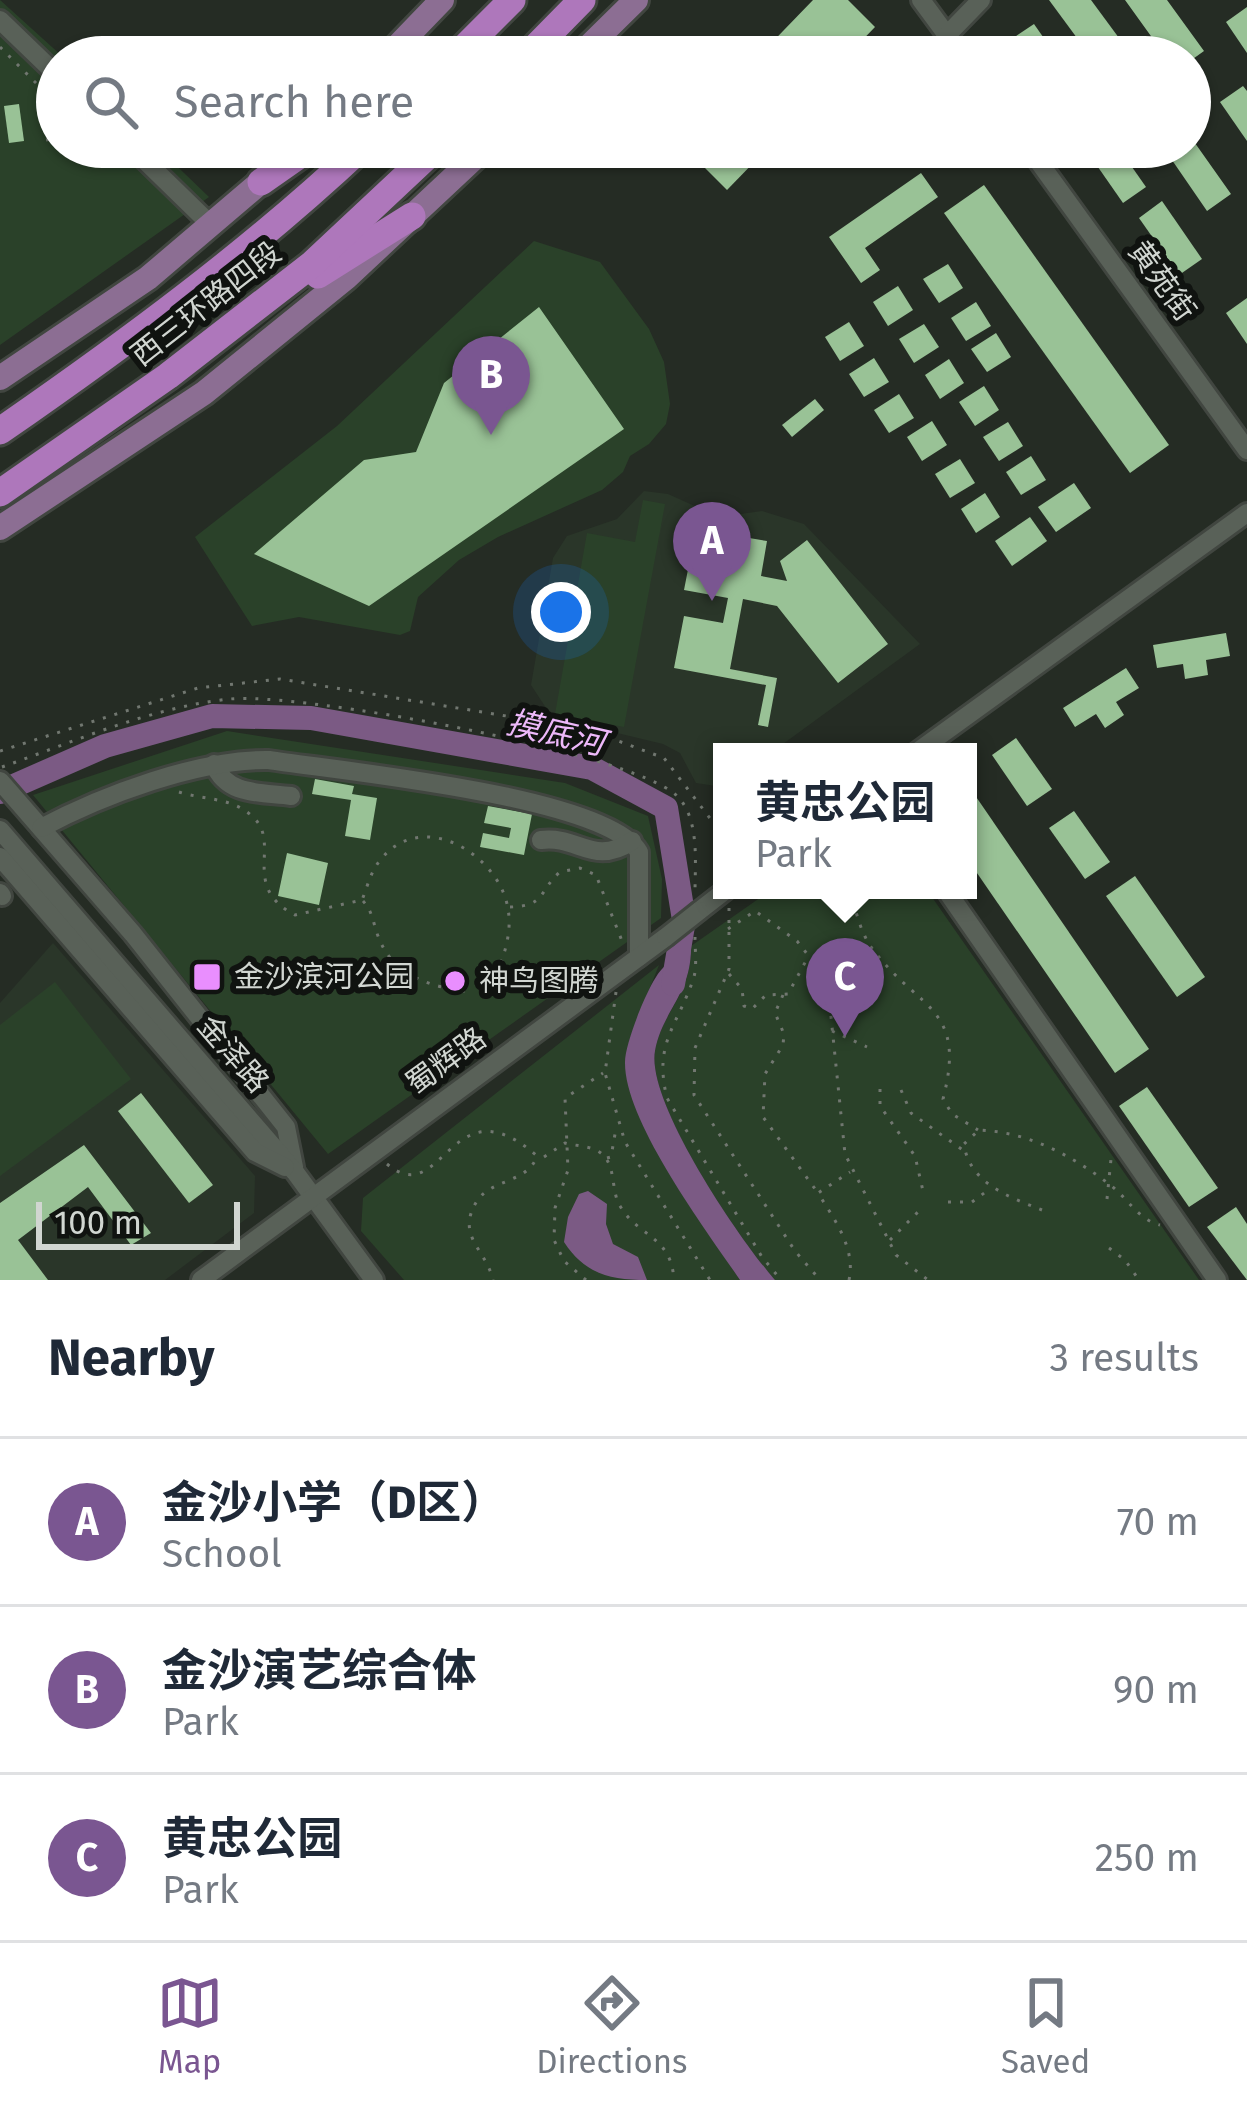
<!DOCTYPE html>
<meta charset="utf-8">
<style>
:root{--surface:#fff;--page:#f6f6f7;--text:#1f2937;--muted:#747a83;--line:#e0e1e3;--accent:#7a5691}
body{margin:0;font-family:"Fira Sans","Noto Sans SC",sans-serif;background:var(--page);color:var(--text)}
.scale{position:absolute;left:36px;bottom:30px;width:204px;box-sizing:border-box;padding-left:12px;border:6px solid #d1d6d1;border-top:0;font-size:33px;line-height:42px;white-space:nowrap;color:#d1d6d1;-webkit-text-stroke:9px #101310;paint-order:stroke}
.you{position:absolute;left:561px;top:612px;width:42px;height:42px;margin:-30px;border:9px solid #fff;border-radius:50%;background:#1a73e8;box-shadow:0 0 0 18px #1a73e833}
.badge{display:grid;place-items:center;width:78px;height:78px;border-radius:50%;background:var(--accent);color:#fff;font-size:39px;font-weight:700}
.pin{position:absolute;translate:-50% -99px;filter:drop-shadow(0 3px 6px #0008)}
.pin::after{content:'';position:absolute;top:63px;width:42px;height:36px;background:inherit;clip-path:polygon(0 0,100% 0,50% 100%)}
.popup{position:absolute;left:713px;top:743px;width:264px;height:156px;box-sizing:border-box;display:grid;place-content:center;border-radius:0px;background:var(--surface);filter:drop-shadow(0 3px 9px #0005);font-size:39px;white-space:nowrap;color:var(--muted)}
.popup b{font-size:45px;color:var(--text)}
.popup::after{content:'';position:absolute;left:50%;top:100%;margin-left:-24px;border:24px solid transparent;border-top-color:var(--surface)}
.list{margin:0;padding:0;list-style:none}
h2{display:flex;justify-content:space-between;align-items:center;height:156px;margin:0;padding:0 48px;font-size:51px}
h2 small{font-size:39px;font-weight:400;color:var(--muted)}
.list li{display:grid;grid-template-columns:78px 1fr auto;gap:36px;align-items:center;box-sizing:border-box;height:168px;padding:0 48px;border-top:3px solid var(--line)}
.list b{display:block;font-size:45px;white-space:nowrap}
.list p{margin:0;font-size:39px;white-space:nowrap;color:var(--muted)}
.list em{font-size:39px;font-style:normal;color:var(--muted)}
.icon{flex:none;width:66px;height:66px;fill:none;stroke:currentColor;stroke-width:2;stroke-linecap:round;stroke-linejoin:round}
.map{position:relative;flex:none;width:1247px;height:1280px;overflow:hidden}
.search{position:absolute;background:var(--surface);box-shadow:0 3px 9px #0004;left:36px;right:36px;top:36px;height:132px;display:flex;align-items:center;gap:30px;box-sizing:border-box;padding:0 42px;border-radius:66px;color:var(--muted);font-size:45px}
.sheet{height:660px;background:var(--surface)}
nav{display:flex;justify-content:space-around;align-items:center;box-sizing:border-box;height:168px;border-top:3px solid var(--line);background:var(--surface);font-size:33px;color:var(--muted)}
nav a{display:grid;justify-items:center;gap:6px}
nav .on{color:var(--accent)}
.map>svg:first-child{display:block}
.built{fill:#2a3629}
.green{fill:#2a4129}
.water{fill:#7b5a84}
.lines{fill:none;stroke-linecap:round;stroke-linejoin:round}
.river{stroke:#7b5a84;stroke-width:24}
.building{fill:#99c296}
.minor-casing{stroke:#414640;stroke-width:24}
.major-casing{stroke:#414640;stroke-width:30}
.highway-casing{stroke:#414640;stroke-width:33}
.path{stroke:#717770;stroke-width:3;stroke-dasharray:3 9;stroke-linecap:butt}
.minor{stroke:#596158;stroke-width:18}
.major{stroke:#8c6e93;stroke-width:24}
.highway{stroke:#ae77bb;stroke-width:27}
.minor-bridge-casing{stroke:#414640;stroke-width:24;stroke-linecap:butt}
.minor-bridge{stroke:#596158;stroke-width:18}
.poi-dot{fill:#e98efe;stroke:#101310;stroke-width:4.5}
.labels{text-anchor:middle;stroke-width:12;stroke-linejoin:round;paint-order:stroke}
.street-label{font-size:30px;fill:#d1d6d1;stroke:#101310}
.poi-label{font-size:30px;fill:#d1d6d1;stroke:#101310;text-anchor:start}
.water-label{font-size:33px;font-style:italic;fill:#edb8fa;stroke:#101310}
</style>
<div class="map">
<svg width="1247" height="1280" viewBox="0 0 1247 1280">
<rect width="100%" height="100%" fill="#252c24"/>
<g class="built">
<polygon points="644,491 668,494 719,517 762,511 804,524 920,644 772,752 722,752 722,787 696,783 680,753 663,744 563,720 550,714 531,685 553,558 567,536 617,519"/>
<polygon points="53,943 255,1176 254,1213 165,1280 0,1280 0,1003"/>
</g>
<g class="green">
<polygon points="0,0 63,57 57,57 57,147 157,147 209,197 0,345"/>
<polygon points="534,241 600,262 649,329 664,362 670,404 666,424 649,444 630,456 623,472 602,490 498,537 459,560 418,597 410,631 400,635 299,617 252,626 195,537 337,426"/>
<polygon points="643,500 665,504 624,727 555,714 587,533 635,542"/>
<polygon points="227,731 565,783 648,816 662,879 661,918 328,1154 33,795"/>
<path d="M771,890h156l272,390h-424c-35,-40 -129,-177 -120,-229 7,-40 36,-54 36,-105z"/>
<polygon points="659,965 630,1038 625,1063 687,1202 740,1280 404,1280 361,1231 363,1198"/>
<polygon points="55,982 131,1079 0,1176 0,1025"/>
</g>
<g class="water">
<path d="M691,946c1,48 -29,65 -36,105 -9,51 85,189 120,229h-35c-34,-50 -116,-159 -115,-218 0,-19 24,-80 37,-93 8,-9 20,-15 29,-23z"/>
<path d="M588,1191l19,13 -1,20 7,20 25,13 9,23c-37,0 -62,-6 -83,-38l4,-25 11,-23z"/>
</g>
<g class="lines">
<polyline class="river" points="0,792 105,746 212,716 311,718 592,768 666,808 684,920 673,984"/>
</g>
<g class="building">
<polygon points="813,0 848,0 875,27 846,57 832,57 824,49 816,57 758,57"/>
<polygon points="1049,0 1091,0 1133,57 1091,57"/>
<polygon points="1125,0 1167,0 1204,51 1190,61 1190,57 1166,57"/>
<polygon points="1247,7 1247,53 1226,22"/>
<polygon points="1034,24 1057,57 1022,57 1010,40"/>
<polygon points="1243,86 1247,91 1247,141 1220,102"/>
<polygon points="19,104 24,141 9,143 4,106"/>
<polygon points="1190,136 1231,194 1207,211 1163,147 1190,147"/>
<polygon points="684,147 752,147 761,155 727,190"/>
<polygon points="1084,147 1118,147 1146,187 1123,203"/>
<polygon points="921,173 938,197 865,248 880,270 861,283 829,237"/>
<polygon points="984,185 1169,445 1130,473 944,213"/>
<polygon points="1162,201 1202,259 1179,275 1139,218"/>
<polygon points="948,264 963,288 939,303 923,279"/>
<polygon points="898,286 913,310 888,326 873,302"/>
<polygon points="1247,298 1247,344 1226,313"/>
<polygon points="976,302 991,326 966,341 951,318"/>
<polygon points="539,307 624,429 369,606 254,554 364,460 416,452 444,383"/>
<polygon points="849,322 864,346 840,361 825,337"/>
<polygon points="924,324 939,347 914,363 899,339"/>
<polygon points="996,333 1011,357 987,372 971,349"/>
<polygon points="874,358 889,382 864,397 849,374"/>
<polygon points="949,359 964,383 940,399 925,375"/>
<polygon points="984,386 999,410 975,426 959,402"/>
<polygon points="899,394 914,418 889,433 874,410"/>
<polygon points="815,399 824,410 792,437 782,425"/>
<polygon points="932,421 947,445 922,461 907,437"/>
<polygon points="1008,422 1023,446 999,461 983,437"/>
<polygon points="1031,456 1046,480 1021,495 1006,472"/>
<polygon points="960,459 975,483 950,498 935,474"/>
<polygon points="1074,483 1091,508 1056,532 1038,507"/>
<polygon points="985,493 1000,517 976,533 961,509"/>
<polygon points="1030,517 1047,541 1012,566 995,541"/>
<polygon points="714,532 767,541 761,576 787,581 780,561 807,540 888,644 838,683 777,606 743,599 730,669 777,678 768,727 758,725 766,685 674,668 684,616 723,623 728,598 684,590 692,549"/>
<polygon points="1226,633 1230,656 1206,660 1208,675 1185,679 1183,664 1157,668 1153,645"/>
<polygon points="1126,668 1139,688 1116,702 1124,715 1105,728 1096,714 1075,727 1063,708"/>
<polygon points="1016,738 1052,789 1027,806 992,755"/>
<polygon points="315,779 354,786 352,794 377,798 370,840 345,836 351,800 312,794"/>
<polygon points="968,785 1149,1049 1115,1073 968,860"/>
<polygon points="488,806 532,814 524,855 480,847 483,833 509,838 511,828 484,823"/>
<polygon points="1074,811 1110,862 1085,879 1049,828"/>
<polygon points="287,853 328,863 319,905 278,896"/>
<polygon points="1135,876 1205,977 1177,997 1106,896"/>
<polygon points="1147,1087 1218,1188 1189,1207 1119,1106"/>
<polygon points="141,1093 213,1185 189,1203 118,1111"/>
<polygon points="84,1145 151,1233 131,1245 88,1187 18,1240 48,1280 0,1280 0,1203"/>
<polygon points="1236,1207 1247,1224 1247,1280 1207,1227"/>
</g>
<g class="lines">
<defs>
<g id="minor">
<polyline points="921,0 963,57"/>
<polyline points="0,20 57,75"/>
<polyline points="947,35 981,0"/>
<polyline points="131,147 211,225"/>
<polyline points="1028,147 1247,450"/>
<polyline points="917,752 1247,513"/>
<path d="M214,764c13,32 46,28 77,32"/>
<polyline points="0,781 133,934 286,1127 294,1167"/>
<path d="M41,828c62,-33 158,-69 228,-68 71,11 337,36 370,92v105"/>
<polyline points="0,830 295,1172 374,1280"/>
<path d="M541,840c37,-5 52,27 91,1"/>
<polyline points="0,857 255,1152 285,1167"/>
<polyline points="946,890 1217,1280"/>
<polyline points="0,893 2,896"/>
<polyline points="699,911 726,890"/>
<polyline points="201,1280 666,937"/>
</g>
<g id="major">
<polyline points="387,57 442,0"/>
<polyline points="578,57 636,0"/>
<polyline points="0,378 148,278 276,169"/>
<polyline points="0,528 204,393 346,278 486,147"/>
</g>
<g id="highway">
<polyline points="455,57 512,0"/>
<polyline points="526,57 582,0"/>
<polyline points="261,182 311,147"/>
<polyline points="318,275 412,216"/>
<path d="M0,431c127,-88 249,-178 362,-284"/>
<polyline points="0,493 168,376 311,265 437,147"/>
</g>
</defs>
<use href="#minor" class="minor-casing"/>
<use href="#major" class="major-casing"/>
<use href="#highway" class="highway-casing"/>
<g class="path">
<polyline points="0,47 39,86 49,149"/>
<polyline points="0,751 198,688 280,679 586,729 664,758 722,834"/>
<path d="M2,767c74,-26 150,-60 228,-68 68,-7 399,53 446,96 24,22 19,67 19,97"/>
<path d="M179,792c25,8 52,5 73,24 31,27 -13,70 43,99l67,-15c6,-15 9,-30 20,-42 42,-50 118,-2 126,51 4,22 -3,44 -11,64"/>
<path d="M851,890c4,20 10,45 23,61 46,60 93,56 69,148l9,15 26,16"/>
<path d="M363,901c10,11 10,22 15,35 15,41 54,51 92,56"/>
<path d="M510,907c37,-1 28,-16 50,-35l20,-4 16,7 26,66"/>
<polyline points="729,908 729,969 695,1048 694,1095 795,1251 820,1280"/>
<polyline points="728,929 755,911 797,941 815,964 829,997 845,1154 896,1255 928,1280"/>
<path d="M695,937c0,13 2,28 -1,40 -16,49 -41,65 -27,121l95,159 19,23"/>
<polyline points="819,972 870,950"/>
<polyline points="729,974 742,989 744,1006 752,1009 766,995 788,994 807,959"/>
<polyline points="616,992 605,1073 625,1142 710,1280"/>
<polyline points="783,995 775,1013 784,1034 783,1045 765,1074 763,1117 818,1193"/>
<polyline points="832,1031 867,1047"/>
<polyline points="880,1089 880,1106 915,1156 923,1191"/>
<polyline points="901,1090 911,1113 964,1151"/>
<path d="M544,1157l21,-14c14,4 33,2 42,17 8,13 5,33 13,46 19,32 51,29 54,74"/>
<polyline points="607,1158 611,1157 615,1134"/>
<path d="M387,1164c56,48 63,-85 150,-8 -9,27 -46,23 -60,45 -22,35 9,48 16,79"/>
<polyline points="1107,1199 1111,1159"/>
<polyline points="948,1202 972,1202 991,1188"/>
<path d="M1042,1210c-33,-13 -73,-27 -78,-66l15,-14c49,2 92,25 130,54 18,13 29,36 51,41"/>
<polyline points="890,1240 918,1212"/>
<polyline points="1109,1248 1125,1260 1139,1280"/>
<polyline points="586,1280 564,1261 554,1240 555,1208 568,1170 565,1098 603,1073"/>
<path d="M849,1280c7,-32 -15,-61 -31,-87l32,-21"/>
</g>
<use href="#minor" class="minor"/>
<use href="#major" class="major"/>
<use href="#highway" class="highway"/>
<defs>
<polyline id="minor-bridge" points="666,937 699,911"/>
</defs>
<use href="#minor-bridge" class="minor-bridge-casing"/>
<use href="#minor-bridge" class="minor-bridge"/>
</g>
<g class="poi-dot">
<rect x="192" y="962" width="30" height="30" rx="6"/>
<circle cx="455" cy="981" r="12"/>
</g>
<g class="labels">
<g class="street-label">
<text transform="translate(1162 281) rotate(54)" y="10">黄苑街</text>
<text transform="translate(206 304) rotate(-38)" y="10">西三环路四段</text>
<text transform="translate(233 1054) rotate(49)" y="10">金泽路</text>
<text transform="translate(446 1061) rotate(-36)" y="10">蜀辉路</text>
</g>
<g class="poi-label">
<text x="234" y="987">金沙滨河公园</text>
<text x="479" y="991">神鸟图腾</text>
</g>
<g class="water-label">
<text transform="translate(556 732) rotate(13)" y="12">摸底河</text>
</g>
</g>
</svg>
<div class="scale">100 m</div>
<div class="you"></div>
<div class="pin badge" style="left:712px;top:601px">A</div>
<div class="pin badge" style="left:491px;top:435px">B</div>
<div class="pin badge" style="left:845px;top:1037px">C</div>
<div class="popup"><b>黄忠公园</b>Park</div>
<div class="search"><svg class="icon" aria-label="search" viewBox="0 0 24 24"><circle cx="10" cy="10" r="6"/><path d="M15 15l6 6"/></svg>Search here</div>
</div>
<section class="sheet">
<h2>Nearby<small>3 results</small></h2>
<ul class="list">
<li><span class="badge">A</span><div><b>金沙小学（D区）</b><p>School</p></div><em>70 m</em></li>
<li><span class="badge">B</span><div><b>金沙演艺综合体</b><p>Park</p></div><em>90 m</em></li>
<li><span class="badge">C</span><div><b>黄忠公园</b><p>Park</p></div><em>250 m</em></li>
</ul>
</section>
<nav>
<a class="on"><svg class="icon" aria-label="map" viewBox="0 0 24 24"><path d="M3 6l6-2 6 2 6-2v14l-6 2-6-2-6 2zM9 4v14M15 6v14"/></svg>Map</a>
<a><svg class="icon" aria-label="directions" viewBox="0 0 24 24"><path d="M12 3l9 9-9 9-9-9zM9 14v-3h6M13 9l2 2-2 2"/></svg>Directions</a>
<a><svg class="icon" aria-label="saved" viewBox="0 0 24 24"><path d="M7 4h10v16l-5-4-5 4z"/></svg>Saved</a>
</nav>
